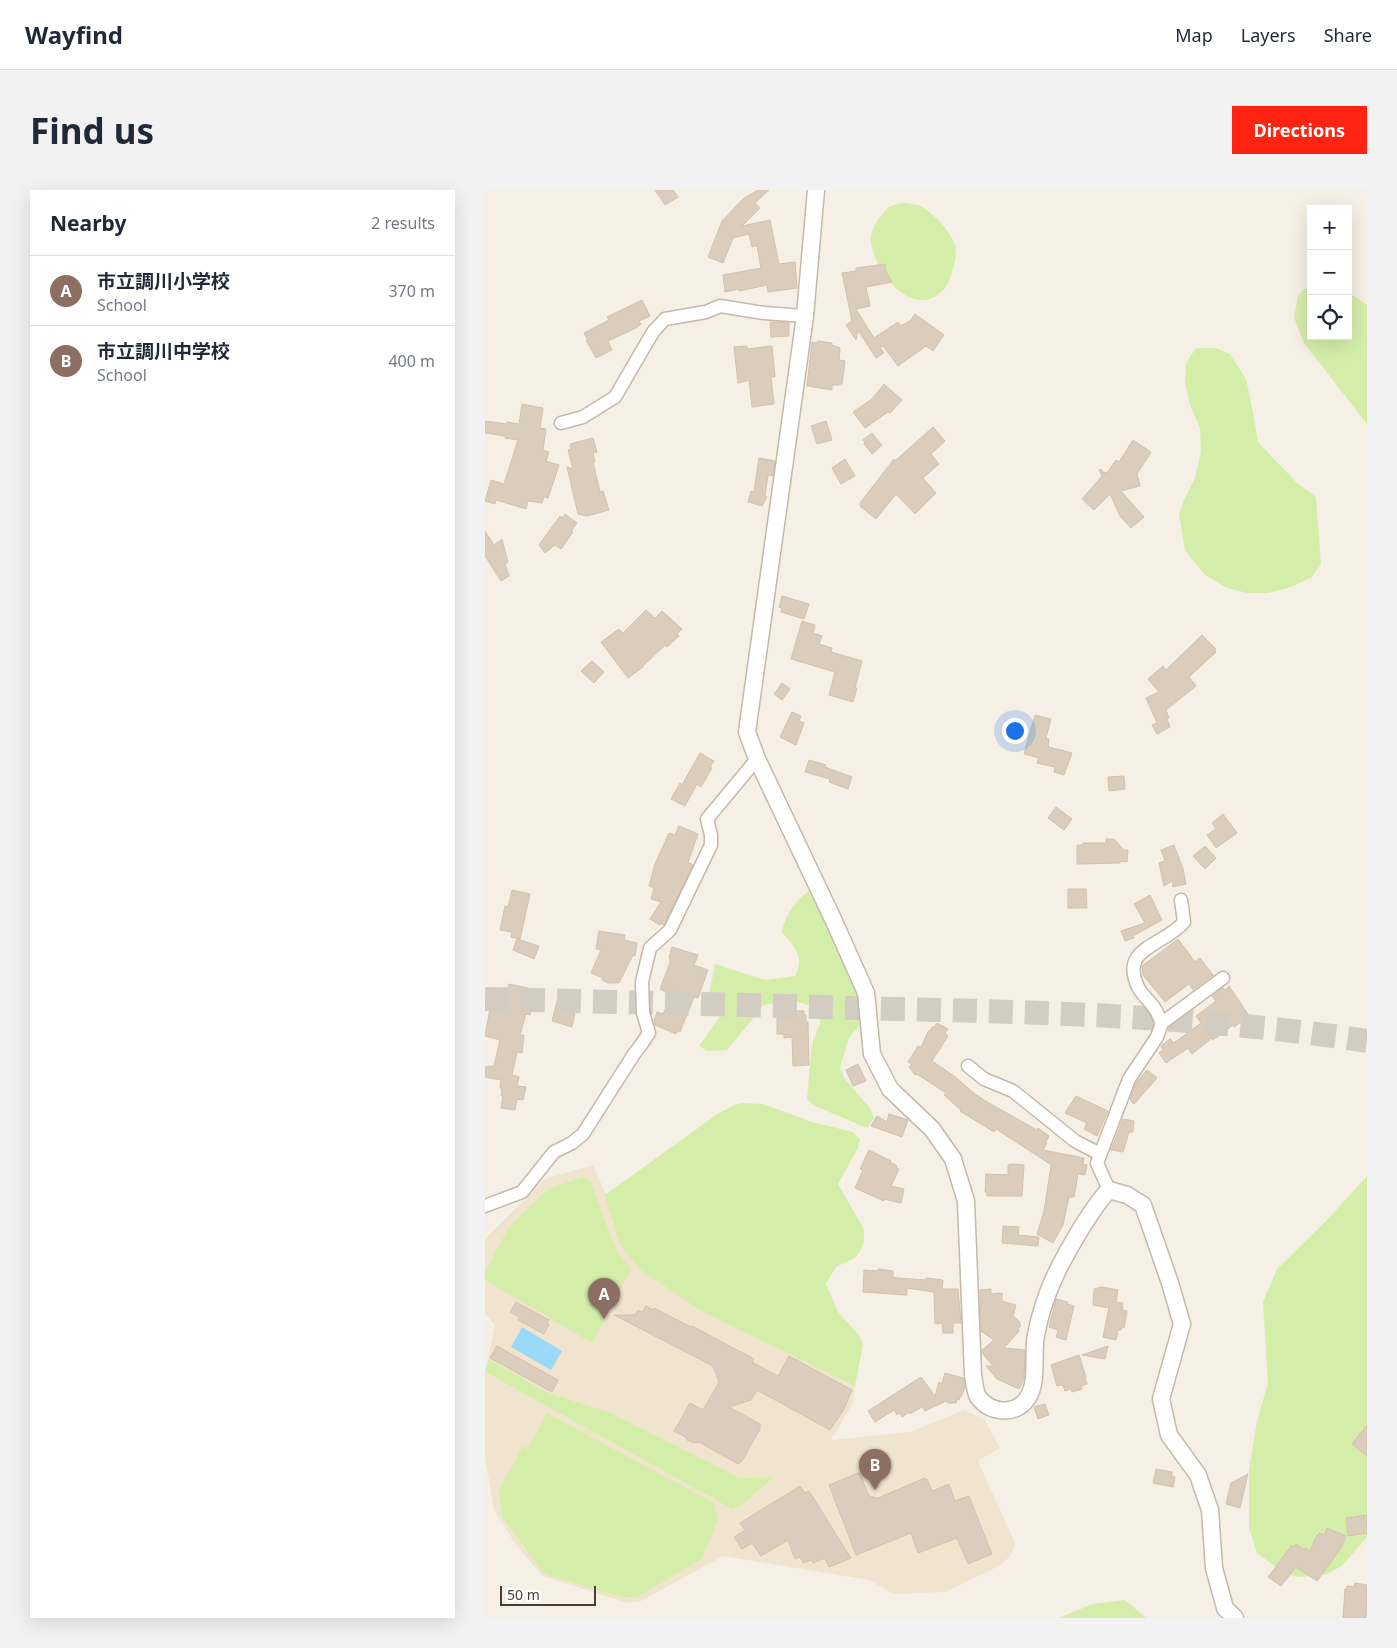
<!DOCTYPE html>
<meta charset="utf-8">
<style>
:root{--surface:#fff;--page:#f2f2f3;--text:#1f2937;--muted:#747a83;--line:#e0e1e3;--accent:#ff2412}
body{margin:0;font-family:"Noto Sans","Noto Sans JP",sans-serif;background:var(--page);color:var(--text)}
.controls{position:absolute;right:15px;top:15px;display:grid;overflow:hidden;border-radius:0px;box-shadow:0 5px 20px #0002}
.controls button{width:45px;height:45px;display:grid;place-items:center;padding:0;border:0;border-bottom:1px solid var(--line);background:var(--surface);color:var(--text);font:25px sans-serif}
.scale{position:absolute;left:15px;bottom:12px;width:96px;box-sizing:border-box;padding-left:5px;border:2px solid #483f34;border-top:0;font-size:14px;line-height:18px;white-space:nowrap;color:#483f34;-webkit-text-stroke:4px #fff;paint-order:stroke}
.you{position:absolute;left:529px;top:540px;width:18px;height:18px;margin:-12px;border:4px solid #fff;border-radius:50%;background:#1a73e8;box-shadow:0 0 0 8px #1a73e833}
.badge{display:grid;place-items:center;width:32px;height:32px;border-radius:50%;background:var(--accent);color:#fff;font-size:16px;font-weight:700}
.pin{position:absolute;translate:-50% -41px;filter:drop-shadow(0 1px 2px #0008)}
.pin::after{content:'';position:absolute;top:26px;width:18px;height:15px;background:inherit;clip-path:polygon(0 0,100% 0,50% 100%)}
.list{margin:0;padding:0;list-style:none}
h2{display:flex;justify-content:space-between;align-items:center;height:65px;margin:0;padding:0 20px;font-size:21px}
h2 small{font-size:16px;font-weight:400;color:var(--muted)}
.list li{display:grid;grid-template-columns:32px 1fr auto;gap:15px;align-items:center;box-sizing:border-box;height:70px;padding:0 20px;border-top:1px solid var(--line)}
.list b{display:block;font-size:19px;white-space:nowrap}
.list p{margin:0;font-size:16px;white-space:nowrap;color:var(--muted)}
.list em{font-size:16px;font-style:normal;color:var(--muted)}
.icon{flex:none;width:28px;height:28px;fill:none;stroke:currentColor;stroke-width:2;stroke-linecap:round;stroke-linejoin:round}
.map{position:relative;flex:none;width:882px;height:1428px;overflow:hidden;border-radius:0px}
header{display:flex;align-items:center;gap:30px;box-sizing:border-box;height:70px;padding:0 25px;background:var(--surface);border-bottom:1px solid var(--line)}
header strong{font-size:24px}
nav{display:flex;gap:28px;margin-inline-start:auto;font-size:18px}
.intro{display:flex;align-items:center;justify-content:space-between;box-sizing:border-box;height:120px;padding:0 30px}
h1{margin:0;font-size:35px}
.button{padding:12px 22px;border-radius:0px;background:var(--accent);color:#fff;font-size:18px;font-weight:700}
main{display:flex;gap:30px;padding:0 30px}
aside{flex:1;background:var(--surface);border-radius:0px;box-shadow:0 5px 20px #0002}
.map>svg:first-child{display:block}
.education{fill:#f0e4ce}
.green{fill:#d4eeaa}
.water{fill:#9bd9f9}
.building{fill:#dbcdbd;stroke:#d3c1ac}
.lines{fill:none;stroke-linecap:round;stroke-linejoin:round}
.motorway-tunnel{stroke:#d2ccc2;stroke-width:24;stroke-dasharray:24 12;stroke-linecap:butt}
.minor-casing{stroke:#c4b9aa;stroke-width:15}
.tertiary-casing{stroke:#c4b9aa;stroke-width:19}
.minor{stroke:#fff;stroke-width:12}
.tertiary{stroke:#fff;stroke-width:16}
</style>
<header>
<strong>Wayfind</strong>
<nav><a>Map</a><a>Layers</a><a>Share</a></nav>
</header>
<div class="intro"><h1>Find us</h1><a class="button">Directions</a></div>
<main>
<aside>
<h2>Nearby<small>2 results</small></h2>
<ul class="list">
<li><span class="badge" style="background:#8d6e63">A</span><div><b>市立調川小学校</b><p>School</p></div><em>370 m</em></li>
<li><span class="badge" style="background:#8d6e63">B</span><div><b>市立調川中学校</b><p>School</p></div><em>400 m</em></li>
</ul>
</aside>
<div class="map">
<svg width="882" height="1428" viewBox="0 0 882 1428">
<rect width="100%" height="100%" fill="#f5efe6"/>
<polygon class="education" points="108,975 154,1079 216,1121 370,1196 368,1213 346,1250 425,1242 479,1220 500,1230 515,1258 493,1271 530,1353 527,1364 516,1375 461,1402 409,1404 384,1390 238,1366 156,1411 142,1413 57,1386 29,1352 9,1320 0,1265 0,1182 247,1319 288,1287 255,1288 121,1221 64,1203 3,1169 10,1135 0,1124 0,1049 60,989"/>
<g class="green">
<path d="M418,13c6,1 14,1 18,3 13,8 34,29 35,44 0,11 -4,23 -8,33 -3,7 -10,12 -16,15 -29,13 -63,-36 -61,-62 1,-7 5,-14 10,-20 2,-2 5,-7 7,-8 4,-3 11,-4 15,-5z"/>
<polygon points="826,93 826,146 863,146 863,102 882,115 882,234 819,153 809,128 813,106"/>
<polygon points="731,158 745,164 761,189 768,222 773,252 811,292 831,307 836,374 827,387 806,397 783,403 762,403 742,398 719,384 700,360 694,325 699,310 710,288 716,262 715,238 705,215 700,193 701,173 711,158"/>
<path d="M324,701l47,72 5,60 -12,15 -9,29 4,11 26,30 4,10 -7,10 -52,-22 -8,-7 5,-56 8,-19v-10l-6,-7 -21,-7 -29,5 -37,45 -20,1 -8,-5 22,-31 -13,-14 7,-37 50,16 30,-4c10,-19 0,-30 -13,-43 2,-16 13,-33 27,-42z"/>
<polygon points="258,913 278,914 327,932 368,942 375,949 373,958 353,994 379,1039 379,1051 376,1060 370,1068 351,1077 341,1094 353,1122 374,1145 378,1155 370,1196 216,1121 154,1079 134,1052 120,1005 231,925 249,915"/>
<polygon points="882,986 882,1347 857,1376 840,1385 815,1387 800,1384 772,1363 764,1338 764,1279 772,1231 783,1193 778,1112 792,1079 841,1031"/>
<polygon points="98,987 106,992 130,1058 146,1079 107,1153 0,1090 0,1082 24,1037 63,999"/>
<polygon points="3,1169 64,1203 121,1221 255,1288 289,1287 259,1313 247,1319 0,1182"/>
<polygon points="62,1223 229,1313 233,1329 217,1369 152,1407 136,1407 59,1384 18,1328 14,1300 38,1256 43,1259"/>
<polygon points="640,1410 661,1428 574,1428 607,1414"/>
</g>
<polygon class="water" points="37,1137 77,1161 66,1180 26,1157"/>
<g class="building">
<polygon points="170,0 188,0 193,7 180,15"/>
<polygon points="273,0 284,0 270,13 275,18 257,36 285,30 294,74 310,72 312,98 283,102 282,95 254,101 254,99 240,102 238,85 276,78 272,56 267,57 264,44 248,48 238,73 223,67 237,31 258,9"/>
<polygon points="400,74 401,82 407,92 381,97 385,116 371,119 389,148 413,132 416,136 426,130 430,124 459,145 448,161 441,156 413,176 398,156 395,157 399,163 391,168 373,140 371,150 361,135 367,131 357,83 371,81 371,78"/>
<polygon points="157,110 165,126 154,131 156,134 151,138 123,151 127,160 111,168 101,150 103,150 99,143 124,130 122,127"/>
<polygon points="285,132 304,133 304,146 286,147"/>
<polygon points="333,151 347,153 347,155 355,158 354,170 360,171 357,194 354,194 354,195 347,195 347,200 322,196 327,152 332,153"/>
<polygon points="262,156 262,159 287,156 290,187 286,187 289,214 267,217 264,190 253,193 249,157"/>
<polygon points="399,194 417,210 405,223 403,222 380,238 368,222 387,209"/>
<polygon points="37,214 58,218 55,238 61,239 58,260 64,262 61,271 74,275 63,308 59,307 57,313 43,311 41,319 11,310 10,314 0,311 6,290 19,294 33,250 20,248 20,246 0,243 0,231 22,234 22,232 34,234"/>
<polygon points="341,231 347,250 332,254 326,236"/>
<polygon points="448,237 460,251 446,264 454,274 438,288 451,303 430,324 411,304 391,329 375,316 375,313 409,269 410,271"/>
<polygon points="387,243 397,255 387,264 379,254 380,252 378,250"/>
<polygon points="108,248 112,262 108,263 110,272 108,272 115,302 118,301 124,320 102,326 93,324 82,277 88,279 83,260 86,259 85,254"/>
<polygon points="648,250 666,262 652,284 655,296 636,301 659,327 646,338 635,326 625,304 609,320 597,309 617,286 614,280 616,279 619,283 621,282 622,283 631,270 634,272"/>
<polygon points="274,268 290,271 288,286 283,285 280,306 282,307 277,316 263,312 266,301 269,302"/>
<polygon points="360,269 370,286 356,294 347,278"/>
<polygon points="80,324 92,333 86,341 88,342 76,359 70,355 60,363 54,355 75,326 78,328"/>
<polygon points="0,341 9,355 17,349 23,372 20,374 24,386 16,391 0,366"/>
<polygon points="297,406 324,414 319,429 296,422 297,418 294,417"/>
<polygon points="161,420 170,428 177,421 197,439 192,444 194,446 182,457 180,455 158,476 158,477 143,488 116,452 134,439 138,443"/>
<polygon points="317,431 330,435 328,443 337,446 334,454 347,458 346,462 377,471 370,498 372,498 368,512 344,505 350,482 306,469"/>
<polygon points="717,445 731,459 729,461 731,462 704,487 711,496 681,520 684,528 682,529 685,537 672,544 667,535 672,533 661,508 674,502 663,489 678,476 681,480"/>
<polygon points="107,471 119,482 109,493 96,481"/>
<polygon points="297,493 305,499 297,510 289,504"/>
<polygon points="307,522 316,526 314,531 319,533 311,555 295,547"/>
<polygon points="550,525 566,529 561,548 564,549 563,555 564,557 587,563 579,585 569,582 570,577 552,573 554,568 539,564"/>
<polygon points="215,563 229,571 225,577 227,578 216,597 212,594 200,616 186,609 195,593 197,595"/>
<polygon points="324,570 341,575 340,577 367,587 363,599 344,592 345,589 320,582"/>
<polygon points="639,586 640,599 624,601 623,587"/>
<polygon points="571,617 587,629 579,640 563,628"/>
<polygon points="738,624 752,643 731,658 722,645 731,639 727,633"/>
<polygon points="194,636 213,644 203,672 208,675 179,735 176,733 175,735 165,729 176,712 166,709 169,698 164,696 170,674 184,643 190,645"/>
<polygon points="621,649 629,649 639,660 643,660 642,672 635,671 635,673 592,674 592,655 598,655 598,653 621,653"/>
<polygon points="689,655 698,679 701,694 688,697 687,691 679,696 674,673 680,671 676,660"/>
<polygon points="720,656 731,668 720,679 708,666"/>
<polygon points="583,699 601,699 602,718 583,718"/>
<polygon points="27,700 45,704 35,749 26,747 27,742 15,740 20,716 23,717"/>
<polygon points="665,705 677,730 648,746 649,748 640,751 636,741 660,733 649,714"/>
<polygon points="114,741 140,745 139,750 152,753 150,766 148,765 134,793 123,793 117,790 118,788 106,783 116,760 111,759"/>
<polygon points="32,749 54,756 49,769 28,760"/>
<polygon points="693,749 710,772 715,768 728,785 708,800 704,794 680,812 658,785 657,776"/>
<polygon points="187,757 213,765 209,775 223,780 213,808 209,807 195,842 193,841 191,844 170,835 169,830 172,822 178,824 187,805 175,799 185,772 185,769 184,768"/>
<polygon points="24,794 47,799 44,812 48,813 45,825 41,824 35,845 39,845 37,863 32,862 27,885 34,887 32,896 41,897 38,910 32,909 30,920 16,918 18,906 16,906 17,898 15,898 16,890 0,887 0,877 9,876 15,850 0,846 5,818 11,820 11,816 14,817 16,807 21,808"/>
<polygon points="744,796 764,826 749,837 748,835 728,850 727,848 707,864 703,858 681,873 674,863 678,860 676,856 685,849 689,853 716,833 711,826 731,811 727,806 738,798 740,800"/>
<polygon points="72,811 75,812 76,811 86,813 85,815 89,816 87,823 90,824 87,837 67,831"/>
<polygon points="305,821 319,821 319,825 321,825 321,832 323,832 324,875 308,876 307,847 299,848 299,844 292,844 292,825 305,825"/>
<polygon points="452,833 463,839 460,843 463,846 447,871 469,886 490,904 504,913 552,940 553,938 564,946 561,952 562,953 558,960 599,968 598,974 602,975 600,985 593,984 589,1007 584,1007 578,1035 568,1053 552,1044 559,1021 566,976 568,976 511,939 509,942 475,921 476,920 459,905 461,903 432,884 430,885 424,877 427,874 423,872 433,856 436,857 444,840 445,841 447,837 449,837"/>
<polygon points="373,874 381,891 368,896 361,880"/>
<polygon points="662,880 672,888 649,914 645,910 651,893"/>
<polygon points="591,906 623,921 612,946 599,939 602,933 580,923"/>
<polygon points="404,924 423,930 417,947 386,936 392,926 402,932"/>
<polygon points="638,929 649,931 648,942 644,942 638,962 626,960"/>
<polygon points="384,960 406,971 405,972 412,976 411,978 414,979 406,996 419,999 416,1013 399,1009 399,1011 370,998 378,980 375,979"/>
<polygon points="527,974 539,975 537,1006 502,1006 502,1002 500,1002 501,984 523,985 523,975"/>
<polygon points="518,1036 534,1037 533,1045 554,1047 553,1056 517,1053"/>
<polygon points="393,1079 408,1081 408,1087 412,1088 441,1090 441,1088 458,1090 457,1099 473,1099 476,1133 468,1133 468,1143 458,1143 457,1133 450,1134 449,1102 422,1098 422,1105 378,1102 379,1080 393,1081"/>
<polygon points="616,1097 633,1100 631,1112 638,1113 637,1120 642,1121 639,1138 637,1137 636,1140 633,1140 631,1150 618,1147 624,1118 608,1115 609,1099"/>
<polygon points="506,1099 506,1104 517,1103 517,1111 531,1115 528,1126 535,1132 534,1134 536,1135 533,1139 534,1141 519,1158 540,1160 539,1189 534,1199 512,1189 501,1176 508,1176 497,1163 497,1160 509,1150 496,1141 495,1100"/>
<polygon points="571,1109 583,1112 582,1114 589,1116 581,1150 571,1147 573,1140 564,1137"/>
<polygon points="31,1112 64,1130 62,1133 64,1134 59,1144 33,1130 34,1127 25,1122"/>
<polygon points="161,1116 168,1120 169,1118 206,1137 207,1136 269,1169 267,1172 293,1186 304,1166 367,1200 358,1221 345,1240 272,1200 266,1210 244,1217 275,1234 275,1239 257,1271 253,1274 214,1252 209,1253 202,1250 202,1248 189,1241 205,1213 218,1220 234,1192 228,1176 129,1125 150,1125 153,1120 157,1122"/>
<polygon points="12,1156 73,1190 67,1202 5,1168"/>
<polygon points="623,1156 620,1169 597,1165"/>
<polygon points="594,1165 601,1187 600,1187 602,1194 596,1196 597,1199 587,1202 586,1199 580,1201 578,1195 572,1196 566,1175"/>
<polygon points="460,1183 478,1188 480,1197 476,1207 475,1207 474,1210 472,1209 471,1213 463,1213 461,1211 440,1221 437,1217 425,1224 424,1222 417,1227 415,1223 412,1225 409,1220 390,1232 383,1221 436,1187 450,1206 454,1192 457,1194"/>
<polygon points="560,1214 564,1225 553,1229 549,1217"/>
<polygon points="882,1235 882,1266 867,1254"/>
<polygon points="671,1279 687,1282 687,1286 690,1287 688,1297 668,1293"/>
<polygon points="373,1283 375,1284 384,1306 393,1308 440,1288 441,1290 442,1289 447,1301 464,1294 470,1311 484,1306 507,1364 483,1374 472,1348 433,1363 426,1343 371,1365 344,1295"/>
<polygon points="763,1284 755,1318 741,1314 746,1293"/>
<polygon points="315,1296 320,1303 324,1301 366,1368 344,1377 340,1368 328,1373 327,1370 318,1373 315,1367 310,1369 303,1350 276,1366 267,1353 257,1359 249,1347 260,1340 255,1333"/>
<polygon points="882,1325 882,1343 863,1346 861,1328"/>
<polygon points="842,1338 861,1346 856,1358 832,1391 811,1377 796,1396 783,1387 807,1355 809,1357 811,1354 819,1360 820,1358 825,1361 832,1345 833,1346 834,1343 840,1345"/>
<polygon points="870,1393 882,1395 881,1428 858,1428 860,1399 862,1399 862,1396 869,1397"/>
</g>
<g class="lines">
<path class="motorway-tunnel" d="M0,809c136,3 272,6 408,10 159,3 317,8 474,32"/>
<defs>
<g id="minor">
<polyline points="76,233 98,227 130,207 168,142 180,129 221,122 235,116 279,123 320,126"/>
<polyline points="677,833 738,788"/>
<polyline points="483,876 499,889 528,901 590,951 615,964"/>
<path d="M624,1000l-12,-27 32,-84 28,-42 5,-14c-3,-5 -4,-10 -7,-14 -5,-8 -13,-14 -17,-22 -19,-40 26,-41 46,-65l-3,-22"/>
<polyline points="0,1016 37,1002 69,962 87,953 98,944 149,864 156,855 164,843 158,823 157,792 165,758 185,740 226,655 226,645 222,629 272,569"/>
</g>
<path id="tertiary" d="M331,0l-11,126 -58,416 10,27 76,160 33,74 6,61 18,35 42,40 21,30 13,42 7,174c1,6 2,17 5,22 12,16 37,19 49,2 12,-17 5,-45 9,-64 8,-42 24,-72 46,-108 9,-14 16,-26 27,-37l18,5 16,10 27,78 12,41 -21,75 8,36 29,40 12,35 4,58 11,40 10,10"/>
</defs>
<use href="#minor" class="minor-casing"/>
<use href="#tertiary" class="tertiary-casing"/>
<use href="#minor" class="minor"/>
<use href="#tertiary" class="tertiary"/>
</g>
</svg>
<div class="controls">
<button>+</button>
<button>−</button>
<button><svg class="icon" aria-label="locate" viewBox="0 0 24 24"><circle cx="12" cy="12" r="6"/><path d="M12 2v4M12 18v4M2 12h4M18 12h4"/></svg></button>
</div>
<div class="scale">50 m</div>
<div class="you"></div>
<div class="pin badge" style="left:119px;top:1129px;background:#8d6e63">A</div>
<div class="pin badge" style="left:390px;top:1300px;background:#8d6e63">B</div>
</div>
</main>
